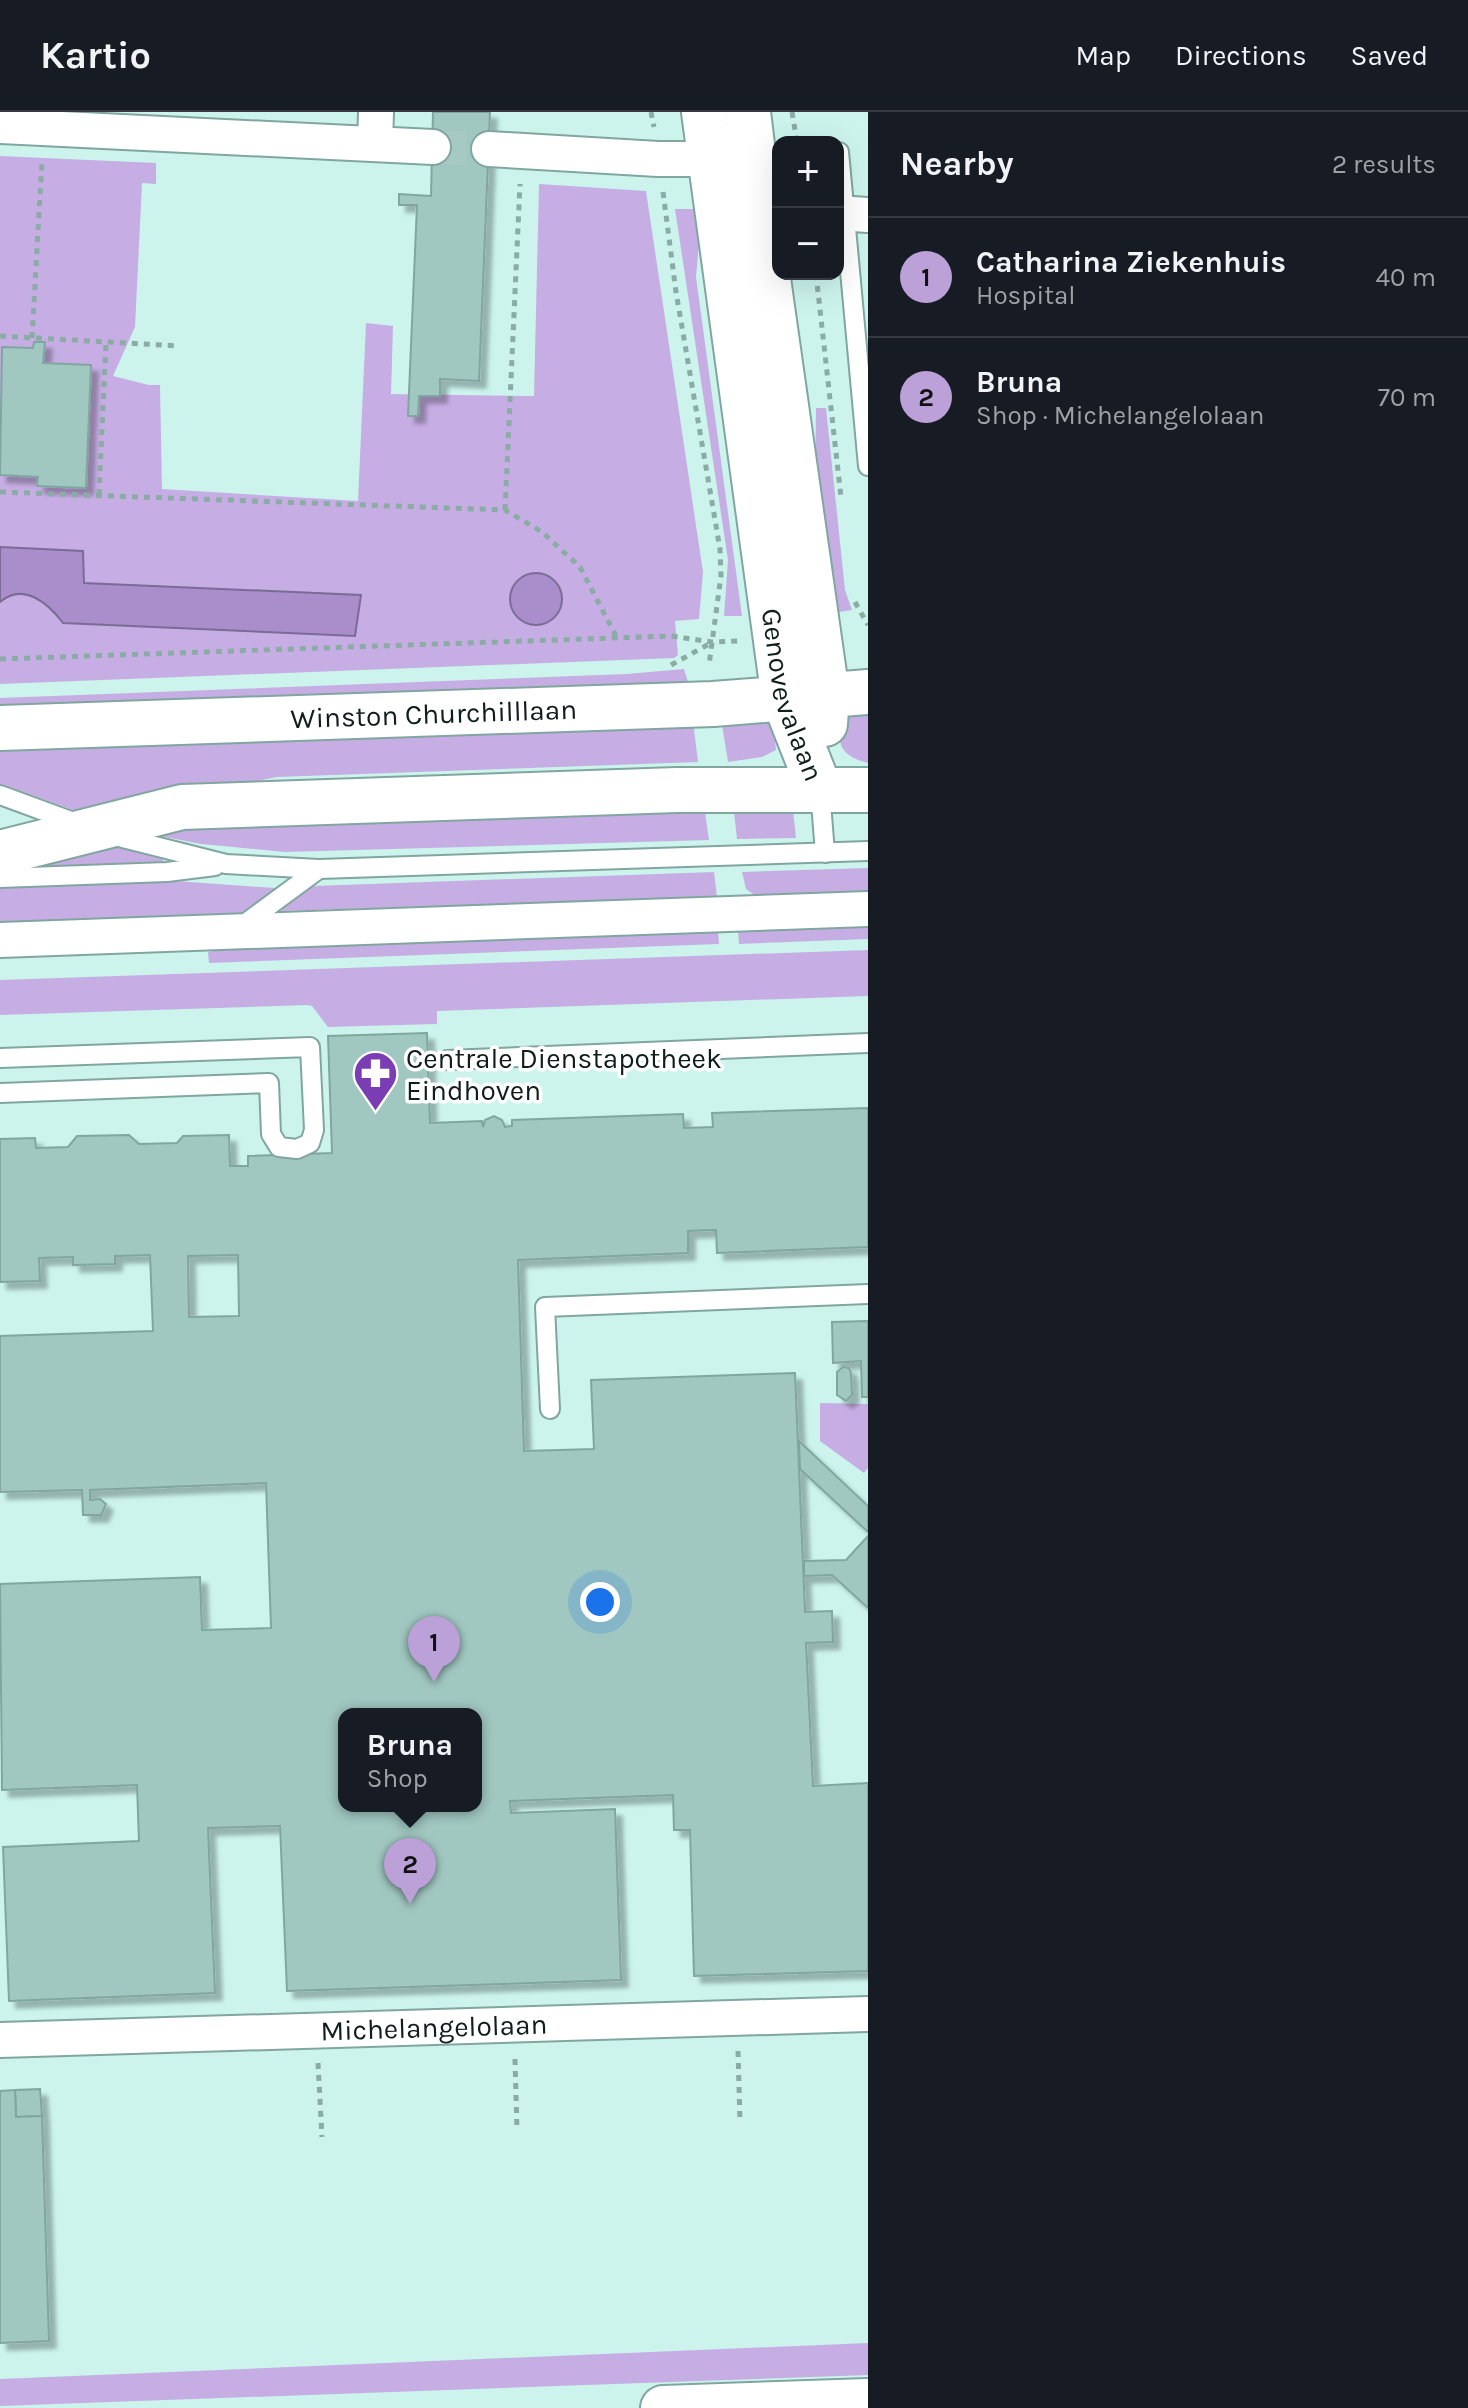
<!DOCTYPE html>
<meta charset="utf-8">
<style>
:root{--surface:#171b24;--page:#20242c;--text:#f1f3f6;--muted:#9ea1a6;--line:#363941;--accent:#bba1d8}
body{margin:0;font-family:Karla,sans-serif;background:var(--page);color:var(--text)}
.controls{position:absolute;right:24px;top:24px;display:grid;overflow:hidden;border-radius:16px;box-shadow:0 8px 32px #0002}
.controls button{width:72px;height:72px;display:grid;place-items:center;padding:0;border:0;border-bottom:2px solid var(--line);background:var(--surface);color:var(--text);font:40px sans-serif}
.you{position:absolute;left:600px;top:1490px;width:28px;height:28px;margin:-20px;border:6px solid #fff;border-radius:50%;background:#1a73e8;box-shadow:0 0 0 12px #1a73e833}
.badge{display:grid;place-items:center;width:52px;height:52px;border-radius:50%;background:var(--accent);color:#111;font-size:26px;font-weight:700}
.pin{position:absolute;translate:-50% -66px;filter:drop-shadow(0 2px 4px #0008)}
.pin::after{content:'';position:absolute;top:42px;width:28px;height:24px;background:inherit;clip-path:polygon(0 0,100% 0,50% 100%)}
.popup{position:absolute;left:338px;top:1596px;width:144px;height:104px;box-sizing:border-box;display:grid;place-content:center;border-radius:16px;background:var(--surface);filter:drop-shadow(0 2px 6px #0005);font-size:26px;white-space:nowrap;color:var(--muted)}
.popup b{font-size:30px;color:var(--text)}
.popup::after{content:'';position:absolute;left:50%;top:100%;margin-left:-16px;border:16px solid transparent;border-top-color:var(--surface)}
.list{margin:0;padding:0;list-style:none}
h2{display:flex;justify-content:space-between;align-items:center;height:104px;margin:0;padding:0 32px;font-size:34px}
h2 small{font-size:26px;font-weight:400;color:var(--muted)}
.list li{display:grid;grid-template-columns:52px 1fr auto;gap:24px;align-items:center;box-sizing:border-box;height:120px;padding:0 32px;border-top:2px solid var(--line)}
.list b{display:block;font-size:30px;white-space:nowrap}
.list p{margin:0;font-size:26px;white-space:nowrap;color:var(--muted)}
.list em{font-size:26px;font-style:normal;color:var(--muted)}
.map{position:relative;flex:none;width:868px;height:2296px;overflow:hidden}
header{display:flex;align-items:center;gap:48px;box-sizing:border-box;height:112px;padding:0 40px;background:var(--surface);border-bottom:2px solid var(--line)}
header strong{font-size:38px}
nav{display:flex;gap:44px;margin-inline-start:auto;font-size:28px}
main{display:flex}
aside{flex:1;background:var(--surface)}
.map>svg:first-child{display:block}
.green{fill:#c6aee4}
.water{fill:#a98ecb;stroke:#7b6c96;stroke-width:2}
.building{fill:#a0c7c0;stroke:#81a6a0;stroke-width:2;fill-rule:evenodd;filter:url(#shadow)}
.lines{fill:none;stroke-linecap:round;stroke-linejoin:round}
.street-tunnel{stroke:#a6c9c3;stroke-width:34;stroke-dasharray:34 17;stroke-linecap:butt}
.lane-casing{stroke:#81a6a0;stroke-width:22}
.street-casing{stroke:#81a6a0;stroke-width:38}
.secondary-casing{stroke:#81a6a0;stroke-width:48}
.path{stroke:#8baba5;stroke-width:5;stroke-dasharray:6 6;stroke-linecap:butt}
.lane{stroke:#fff;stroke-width:18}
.street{stroke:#fff;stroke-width:34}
.secondary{stroke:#fff;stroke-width:44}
.labels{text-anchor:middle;stroke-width:7;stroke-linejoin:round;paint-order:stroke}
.street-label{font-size:28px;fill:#0f1e1b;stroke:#fff}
.poi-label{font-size:28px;fill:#0f1e1b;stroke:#fff;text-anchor:start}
</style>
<header>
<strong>Kartio</strong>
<nav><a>Map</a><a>Directions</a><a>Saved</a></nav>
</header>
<main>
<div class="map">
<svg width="868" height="2296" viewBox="0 0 868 2296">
<defs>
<filter id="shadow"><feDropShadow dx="7" dy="7" stdDeviation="2" flood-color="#0004"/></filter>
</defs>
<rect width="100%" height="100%" fill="#ccf4ed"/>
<g class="green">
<path d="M0,44l156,7v21l-14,-1 -7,144 -22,49 36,9h11l2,104 196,12 8,-178 27,3 -2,68 143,2 5,-212 107,7 57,381 -4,47 -24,2 3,34 -4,3 -674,26v-82c23,-20 48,1 63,21l292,13 6,-40 -277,-13 -1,-32 -83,-4z"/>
<polygon points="675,97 702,97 696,165 742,504 724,504 728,448"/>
<polygon points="816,296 826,296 845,478 852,498 833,501 815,378"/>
<polygon points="684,557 688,570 686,573 0,607 0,586 627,562"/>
<path d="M868,595v56c-35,-9 -30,-25 -24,-54z"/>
<polygon points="720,600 772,601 776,638 762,645 728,650"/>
<polygon points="692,601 698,650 277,665 127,694 90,704 0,672 0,624"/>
<polygon points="793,698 796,726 737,727 734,700"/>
<polygon points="705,700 709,728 285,740 201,732 135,719 192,702 268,715"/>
<polygon points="89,728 162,747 164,750 0,757"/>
<polygon points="868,756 868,781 756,784 746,777 742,760"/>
<polygon points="714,760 717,785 282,799 280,795 313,774"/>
<polygon points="162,768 275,776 277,778 240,802 0,813 0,775"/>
<polygon points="868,813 868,827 739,832 738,818"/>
<polygon points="718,818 719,832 209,851 208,840 242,834"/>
<polygon points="868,838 868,884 437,899 437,912 328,915 312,894 308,893 0,903 0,868"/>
<polygon points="820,1291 868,1292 868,1356 864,1361 820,1329"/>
<polygon points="868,2231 868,2263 0,2294 0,2267"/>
</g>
<g class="water">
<path d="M0,435l83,4 1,32 277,12 -6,41 -292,-13c-15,-20 -40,-41 -63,-21z"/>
<circle cx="536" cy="487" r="26"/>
</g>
<g class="building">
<polygon points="433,0 490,0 479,269 440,267 440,284 419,284 418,304 408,304 417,93 399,93 399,82 431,84"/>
<polygon points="34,230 45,230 43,251 91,253 86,376 37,374 38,365 0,363 2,235 33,236"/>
<path d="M427,921l3,90 52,-2 1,6 2,-7 9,-4 8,4 3,7 7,-1v-6l171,-6 1,14 29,-1 -1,-14 156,-5v139l-151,6 -1,-23h-3l-25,1v22l-170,7 6,191 70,-2 -3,-69 204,-7 10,239 27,-1 1,31 -27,1 7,143 55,-3v188l-174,5 -4,-146h-16l-1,-35 -163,6 1,12 104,-4 6,171 -334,11 -7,-165 -72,2 7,165 -206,8 -6,-154 136,-6 -2,-56 -135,5 -2,-206 200,-7 2,53 69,-2 -5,-145 -176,7v10l10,-1 6,5 -5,11h-18l-1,-25 -82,2v-156l153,-5 -3,-76 -35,1v8l-42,1v-8l-34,1 1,23 -40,1v-143l35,-1 1,10 32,-1 9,-11 52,-1 10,9 38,-1 6,-7 46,-1 1,31h18v-10l84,-3 -4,-117zM238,1143l1,61 -50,1 -1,-61zM344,1602h132v92h-132z"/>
<polygon points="868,1209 868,1285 862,1285 861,1249 833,1251 832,1210"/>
<polygon points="843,1255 849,1256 851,1261 852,1283 846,1289 837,1283 837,1260"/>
<polygon points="799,1329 868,1394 868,1420 800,1357"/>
<polygon points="868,1424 868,1496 832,1463 804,1464 804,1449 846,1448"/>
<polygon points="40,1977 42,2004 16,2005 15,1978"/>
<polygon points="15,1978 16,2005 42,2004 49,2229 0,2231 0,1979"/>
</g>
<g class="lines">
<polyline class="street-tunnel" points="433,35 489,37"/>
<defs>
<g id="lane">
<polyline points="839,40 868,354"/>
<polyline points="820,678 825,741"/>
<polyline points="0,683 79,712"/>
<polyline points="115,724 226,752 319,757 868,739"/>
<polyline points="0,766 167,760 215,754"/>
<polyline points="239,816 319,757"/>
<polyline points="0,946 310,935 314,1018 310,1031 297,1037 279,1035 271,1022 269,971 0,981"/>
<polyline points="447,948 868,931"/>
<polyline points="550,1297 545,1195 868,1182"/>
</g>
<g id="street">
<polyline points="0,14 433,35"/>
<polyline points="375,32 376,0"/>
<polyline points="489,37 658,47 711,47"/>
<polyline points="838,101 868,103"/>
<polyline points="0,828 868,797"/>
<path id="s1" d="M0,1928l868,-26"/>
</g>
<g id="secondary">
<path id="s2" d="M704,0l80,587 36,91"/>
<polyline points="748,0 769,174 827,583 825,612"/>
<path id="s3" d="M0,616l713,-24 155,-12"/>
<polyline points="0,741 182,695 677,678 868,678"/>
<polyline points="663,2296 868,2289"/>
</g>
</defs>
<use href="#lane" class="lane-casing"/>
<use href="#street" class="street-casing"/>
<use href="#secondary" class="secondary-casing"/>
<g class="path">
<polyline points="651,0 654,15"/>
<polyline points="792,0 797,30"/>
<polyline points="663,80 676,180 720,437 721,464 709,553"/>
<polyline points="816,162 841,385"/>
<polyline points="0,224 179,234"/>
<polyline points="32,226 42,49"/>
<polyline points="0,380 505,398 542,420 580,455 617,526"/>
<polyline points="99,383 106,230"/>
<polyline points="505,398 520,72"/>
<polyline points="855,490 868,513"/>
<polyline points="0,547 671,524 712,530 739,529"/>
<polyline points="671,553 711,531"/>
<polyline points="738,1939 740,2009"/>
<polyline points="515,1947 517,2018"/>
<polyline points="318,1951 322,2025"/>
</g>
<use href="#lane" class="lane"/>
<use href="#street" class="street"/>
<use href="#secondary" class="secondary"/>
</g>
<defs>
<symbol id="pharmacy-pin" viewBox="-11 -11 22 30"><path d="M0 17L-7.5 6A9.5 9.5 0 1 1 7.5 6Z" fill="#7a3db3" stroke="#fff"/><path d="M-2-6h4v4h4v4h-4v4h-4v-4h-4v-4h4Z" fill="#fff"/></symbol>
</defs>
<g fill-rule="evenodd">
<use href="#pharmacy-pin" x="350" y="936" width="51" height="69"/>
</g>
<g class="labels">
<g class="street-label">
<text dy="10" stroke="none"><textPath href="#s2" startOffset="590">Genovevalaan</textPath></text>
<text dy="10" stroke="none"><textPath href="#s3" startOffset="434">Winston Churchilllaan</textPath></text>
<text dy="10" stroke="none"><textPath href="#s1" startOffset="434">Michelangelolaan</textPath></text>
</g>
<g class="poi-label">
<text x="406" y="956">Centrale Dienstapotheek<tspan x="406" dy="32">Eindhoven</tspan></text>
</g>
</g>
</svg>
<div class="controls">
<button>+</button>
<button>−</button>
</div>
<div class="you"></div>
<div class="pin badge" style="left:434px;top:1570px">1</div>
<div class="pin badge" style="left:410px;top:1792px">2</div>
<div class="popup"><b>Bruna</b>Shop</div>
</div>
<aside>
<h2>Nearby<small>2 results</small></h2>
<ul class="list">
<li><span class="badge">1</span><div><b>Catharina Ziekenhuis</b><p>Hospital</p></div><em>40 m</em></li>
<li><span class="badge">2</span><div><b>Bruna</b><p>Shop · Michelangelolaan</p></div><em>70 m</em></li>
</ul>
</aside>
</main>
